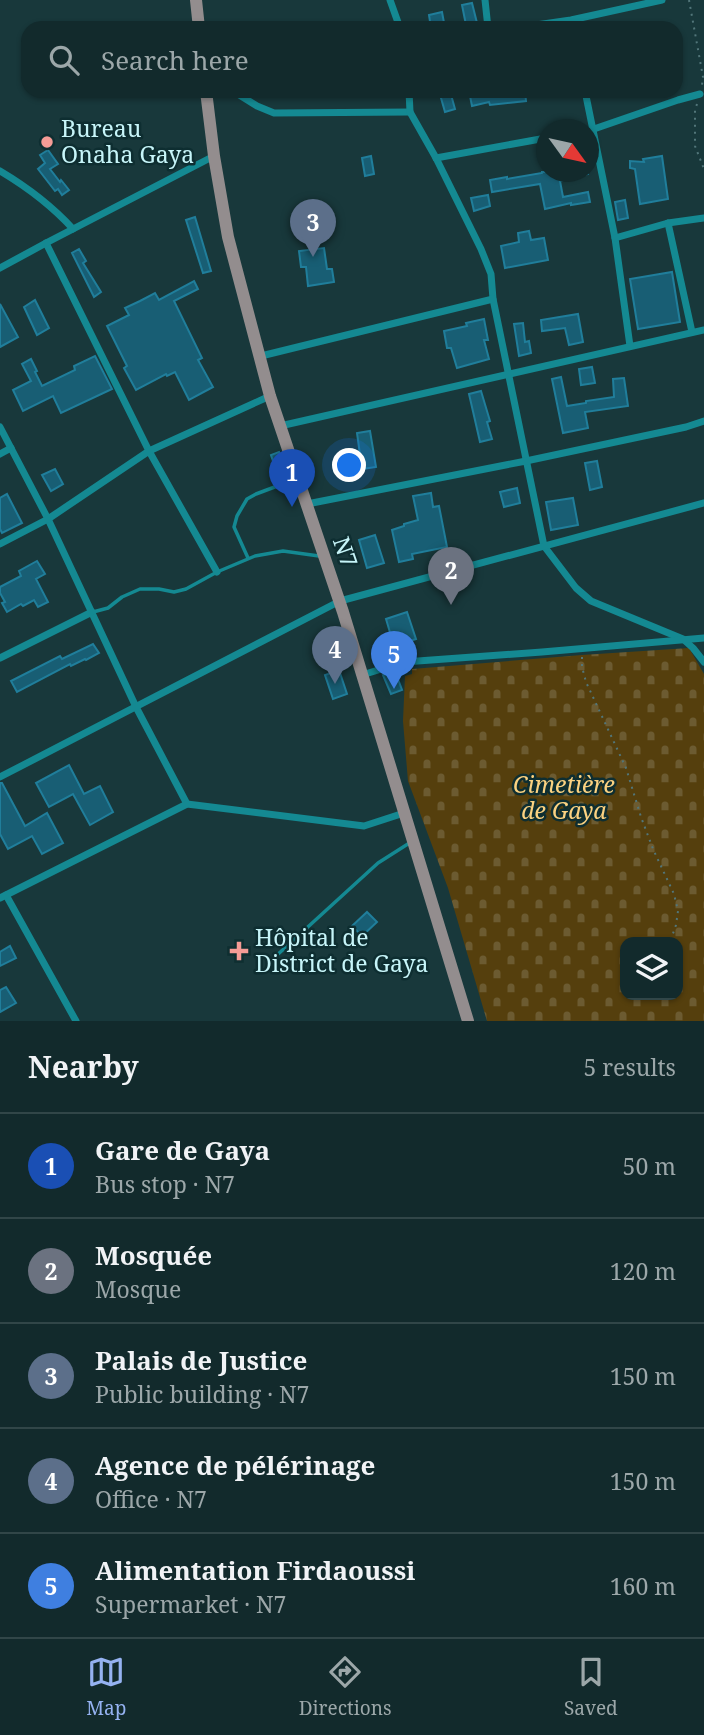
<!DOCTYPE html>
<meta charset="utf-8">
<style>
:root{--surface:#122a2c;--page:#1b3234;--text:#f1f3f6;--muted:#9ca7a9;--line:#314648;--accent:#95b2f1}
body{margin:0;font-family:"Noto Serif",serif;background:var(--page);color:var(--text)}
.controls{position:absolute;right:21px;bottom:21px;display:grid;overflow:hidden;border-radius:14px;box-shadow:0 2px 5px #0004}
.controls button{width:63px;height:63px;display:grid;place-items:center;padding:0;border:0;border-bottom:2px solid var(--line);background:var(--surface);color:var(--text);font:35px sans-serif}
.compass{position:absolute;left:536px;top:119px;width:63px;height:63px;border-radius:50%;background:var(--surface);box-shadow:0 2px 5px #0004;rotate:123deg}
.you{position:absolute;left:350px;top:466px;width:24px;height:24px;margin:-18px;border:5px solid #fff;border-radius:50%;background:#1a73e8;box-shadow:0 0 0 10px #1a73e833}
.badge{display:grid;place-items:center;width:46px;height:46px;border-radius:50%;background:var(--accent);color:#fff;font-size:23px;font-weight:700}
.pin{position:absolute;translate:-50% -58px;filter:drop-shadow(0 2px 4px #0008)}
.pin::after{content:'';position:absolute;top:37px;width:24px;height:21px;background:inherit;clip-path:polygon(0 0,100% 0,50% 100%)}
.list{margin:0;padding:0;list-style:none}
h2{display:flex;justify-content:space-between;align-items:center;height:91px;margin:0;padding:0 28px;font-size:30px}
h2 small{font-size:23px;font-weight:400;color:var(--muted)}
.list li{display:grid;grid-template-columns:46px 1fr auto;gap:21px;align-items:center;box-sizing:border-box;height:105px;padding:0 28px;border-top:2px solid var(--line)}
.list b{display:block;font-size:26px;white-space:nowrap}
.list p{margin:0;font-size:23px;white-space:nowrap;color:var(--muted)}
.list em{font-size:23px;font-style:normal;color:var(--muted)}
.icon{flex:none;width:38px;height:38px;fill:none;stroke:currentColor;stroke-width:2;stroke-linecap:round;stroke-linejoin:round}
.map{position:relative;flex:none;width:704px;height:1021px;overflow:hidden}
.search{position:absolute;background:var(--surface);box-shadow:0 2px 5px #0004;left:21px;right:21px;top:21px;height:77px;display:flex;align-items:center;gap:18px;box-sizing:border-box;padding:0 24px;border-radius:21px;color:var(--muted);font-size:26px}
.sheet{height:616px;background:var(--surface)}
nav{display:flex;justify-content:space-around;align-items:center;box-sizing:border-box;height:98px;border-top:2px solid var(--line);background:var(--surface);font-size:19px;color:var(--muted)}
nav a{display:grid;justify-items:center;gap:4px}
nav .on{color:var(--accent)}
.map>svg:first-child{display:block}
.cemetery{fill:url(#cemetery-stones);fill-rule:evenodd}
.building{fill:#185e74;stroke:#207e9b;stroke-width:2}
.lines{fill:none;stroke-linecap:round;stroke-linejoin:round}
.path{stroke:#52767a;stroke-width:2;stroke-dasharray:2 5;stroke-linecap:butt}
.service{stroke:#148992;stroke-width:3.5}
.minor{stroke:#148992;stroke-width:7}
.primary{stroke:#938d8e;stroke-width:12}
.poi-dot{fill:#f59c96;stroke:#0e2e31;stroke-width:2.5}
.labels{text-anchor:middle;stroke-width:5;stroke-linejoin:round;paint-order:stroke}
.poi-label{font-size:23px;fill:#c7f5f9;stroke:#0e2e31;text-anchor:start}
.street-label{font-size:23px;fill:#c7f5f9;stroke:#0e2e31}
.park-label{font-size:23px;font-style:italic;fill:#fbd281;stroke:#0e2e31}
</style>
<div class="map">
<svg width="704" height="1021" viewBox="0 0 704 1021">
<defs>
<pattern id="cemetery-stones" width="16" height="16" patternUnits="userSpaceOnUse" patternTransform="scale(1.75)"><rect width="16" height="16" fill="#553f0d"/><path d="M2 7V4a2 2 0 0 1 4 0v3zM10 15v-3a2 2 0 0 1 4 0v3z" fill="#6c5b31"/></pattern>
</defs>
<rect width="100%" height="100%" fill="#18383b"/>
<path class="cemetery" d="M689,648l15,26v347h-217l-39,-133 -40,-107 -5,-60 2,-45 7,-2v-5l170,-14zM625,942h53v53h-53z"/>
<g class="building">
<polygon points="472,3 477,23 466,25 462,5"/>
<polygon points="442,12 445,28 431,28 429,15"/>
<polygon points="439,91 450,91 455,109 445,112"/>
<polygon points="469,91 525,91 526,101 490,105 489,102 472,106"/>
<polygon points="48,150 58,164 50,169 60,182 61,180 69,190 62,195 58,189 55,191 38,169 45,163 40,155"/>
<polygon points="371,156 374,174 365,176 362,158"/>
<polygon points="662,156 668,199 640,204 635,169 630,168 630,161 644,162 643,159"/>
<polygon points="542,172 588,172 588,174 560,181 563,197 588,192 590,202 571,205 571,203 545,209 540,184 492,192 490,180 507,177 507,179 542,173"/>
<polygon points="488,195 490,206 474,211 471,198"/>
<polygon points="625,200 628,218 618,220 615,202"/>
<polygon points="195,217 211,271 203,273 186,220"/>
<polygon points="529,231 531,240 544,238 548,260 505,268 501,246 519,242 518,233"/>
<polygon points="324,248 327,269 332,269 334,282 308,286 306,267 301,267 299,251"/>
<polygon points="79,249 86,261 83,263 101,292 94,297 72,253"/>
<polygon points="672,272 680,322 638,329 630,279"/>
<polygon points="194,281 198,289 174,301 202,358 198,360 213,387 189,400 175,372 167,376 166,374 136,390 124,368 127,366 107,326 129,315 125,308 140,301 155,293 159,300"/>
<polygon points="35,300 49,328 37,335 24,307"/>
<polygon points="0,304 18,337 0,347"/>
<polygon points="578,314 583,342 569,345 565,328 542,331 541,320"/>
<polygon points="484,319 488,340 484,340 489,359 457,368 451,348 447,348 444,331 467,326 466,323"/>
<polygon points="523,323 525,342 529,341 531,353 519,356 514,324"/>
<polygon points="95,356 112,389 61,413 53,396 23,411 13,390 31,381 22,364 31,359 37,371 35,372 42,386 75,370 74,366"/>
<polygon points="592,367 595,383 581,385 579,369"/>
<polygon points="561,377 567,406 586,403 586,401 614,397 613,379 624,378 628,406 585,412 588,428 563,433 552,379"/>
<polygon points="481,391 490,421 487,422 492,439 480,442 469,394"/>
<polygon points="370,431 376,467 362,469 357,433"/>
<polygon points="279,452 285,471 277,473 271,455"/>
<polygon points="597,461 602,487 590,490 585,463"/>
<polygon points="55,469 63,484 51,491 42,475"/>
<polygon points="517,488 520,503 504,507 500,492"/>
<polygon points="431,493 433,507 439,506 447,547 412,554 413,559 399,562 392,530 404,526 404,524 418,520 413,496"/>
<polygon points="7,494 22,523 2,533 0,529 0,498"/>
<polygon points="573,498 578,525 551,530 546,502"/>
<polygon points="375,535 384,563 367,568 359,540"/>
<polygon points="37,561 45,574 36,579 48,602 38,607 34,600 23,606 21,604 7,612 2,603 5,602 0,593 0,587 21,576 19,571"/>
<polygon points="407,612 416,639 394,646 386,619"/>
<polygon points="93,644 99,653 86,660 85,659 71,666 70,664 17,692 11,681 60,656 62,659"/>
<polygon points="339,670 347,694 333,699 325,675"/>
<polygon points="395,671 402,690 391,694 383,675"/>
<polygon points="69,765 84,794 100,786 113,812 90,825 73,794 49,807 36,783"/>
<polygon points="0,783 2,783 25,826 47,813 63,843 42,854 32,836 8,849 0,834"/>
<polygon points="367,912 377,922 362,936 352,926"/>
<polygon points="10,946 16,958 0,966 0,952"/>
<polygon points="6,987 16,1003 0,1012 0,990"/>
</g>
<g class="lines">
<g class="path">
<polyline points="689,0 703,77 702,85"/>
<polyline points="697,104 695,110 695,146 704,169"/>
<polyline points="582,657 582,667 586,682 626,768 641,817 653,849 674,894 678,911 676,925 670,942"/>
</g>
<g class="service">
<polyline points="248,558 234,527 237,516 247,499 256,494 296,479"/>
<polyline points="93,612 108,608 122,597 140,589 159,589 174,592 186,589 217,572 255,556 283,551 319,556"/>
<polyline points="276,956 378,863 411,842"/>
</g>
<g class="minor">
<polyline points="390,0 400,28"/>
<polyline points="485,0 488,28"/>
<polyline points="515,28 571,20 662,0"/>
<polyline points="233,91 257,106 274,113 410,112"/>
<polyline points="409,91 410,112 436,158 481,249 491,274 493,299 544,546 576,588 591,601 683,639 693,648 704,662"/>
<polyline points="585,91 615,238 630,346"/>
<polyline points="591,130 678,100 700,94"/>
<polyline points="436,158 546,138"/>
<path d="M0,171c27,16 52,35 73,58"/>
<polyline points="668,223 692,332"/>
<polyline points="615,238 668,223 704,218"/>
<polyline points="46,243 149,451 217,572"/>
<polyline points="0,268 46,243 214,156"/>
<polyline points="261,356 493,299"/>
<polyline points="280,426 704,330"/>
<polyline points="0,427 48,519 136,707 187,804"/>
<polyline points="0,454 11,448"/>
<polyline points="307,504 526,461 686,427 704,421"/>
<polyline points="0,544 48,519 149,451 270,396"/>
<polyline points="0,658 92,612"/>
<polyline points="362,675 404,662 542,652 704,638"/>
<polyline points="0,777 340,601 704,503"/>
<polyline points="6,895 76,1021"/>
<polyline points="0,898 187,804 364,826 404,813"/>
</g>
<g class="primary">
<polyline points="196,0 199,28"/>
<polyline points="206,91 214,156 228,237 270,396 343,612 468,1021"/>
</g>
</g>
<g class="poi-dot">
<circle cx="47" cy="142" r="7"/>
<path d="M235.5 940.5h7v7h7v7h-7v7h-7v-7h-7v-7h7z"/>
</g>
<g class="labels">
<g class="poi-label">
<text x="61" y="137">Bureau<tspan x="61" dy="26">Onaha Gaya</tspan></text>
<text x="255" y="946">Hôpital de<tspan x="255" dy="26">District de Gaya</tspan></text>
</g>
<g class="street-label">
<text transform="translate(345 552) rotate(71)" y="8">N7</text>
</g>
<g class="park-label">
<text x="564" y="793">Cimetière<tspan x="564" dy="26">de Gaya</tspan></text>
</g>
</g>
</svg>
<div class="controls">
<button><svg class="icon" aria-label="layers" viewBox="0 0 24 24"><path d="M12 4l9 5-9 5-9-5zM3 14l9 5 9-5"/></svg></button>
</div>
<svg class="compass" viewBox="-18 -18 36 36"><path d="M0-13l5 13h-10z" fill="#e53935"/><path d="M0 13l5-13h-10z" fill="#9ca7a9"/></svg>
<div class="you"></div>
<div class="pin badge" style="left:292px;top:507px;background:#1a4fb4">1</div>
<div class="pin badge" style="left:451px;top:605px;background:#6b7280">2</div>
<div class="pin badge" style="left:313px;top:257px;background:#5c6f8a">3</div>
<div class="pin badge" style="left:335px;top:684px;background:#5c6f8a">4</div>
<div class="pin badge" style="left:394px;top:689px;background:#3f7fe0">5</div>
<div class="search"><svg class="icon" aria-label="search" viewBox="0 0 24 24"><circle cx="10" cy="10" r="6"/><path d="M15 15l6 6"/></svg>Search here</div>
</div>
<section class="sheet">
<h2>Nearby<small>5 results</small></h2>
<ul class="list">
<li><span class="badge" style="background:#1a4fb4">1</span><div><b>Gare de Gaya</b><p>Bus stop · N7</p></div><em>50 m</em></li>
<li><span class="badge" style="background:#6b7280">2</span><div><b>Mosquée</b><p>Mosque</p></div><em>120 m</em></li>
<li><span class="badge" style="background:#5c6f8a">3</span><div><b>Palais de Justice</b><p>Public building · N7</p></div><em>150 m</em></li>
<li><span class="badge" style="background:#5c6f8a">4</span><div><b>Agence de pélérinage</b><p>Office · N7</p></div><em>150 m</em></li>
<li><span class="badge" style="background:#3f7fe0">5</span><div><b>Alimentation Firdaoussi</b><p>Supermarket · N7</p></div><em>160 m</em></li>
</ul>
</section>
<nav>
<a class="on"><svg class="icon" aria-label="map" viewBox="0 0 24 24"><path d="M3 6l6-2 6 2 6-2v14l-6 2-6-2-6 2zM9 4v14M15 6v14"/></svg>Map</a>
<a><svg class="icon" aria-label="directions" viewBox="0 0 24 24"><path d="M12 3l9 9-9 9-9-9zM9 14v-3h6M13 9l2 2-2 2"/></svg>Directions</a>
<a><svg class="icon" aria-label="saved" viewBox="0 0 24 24"><path d="M7 4h10v16l-5-4-5 4z"/></svg>Saved</a>
</nav>
